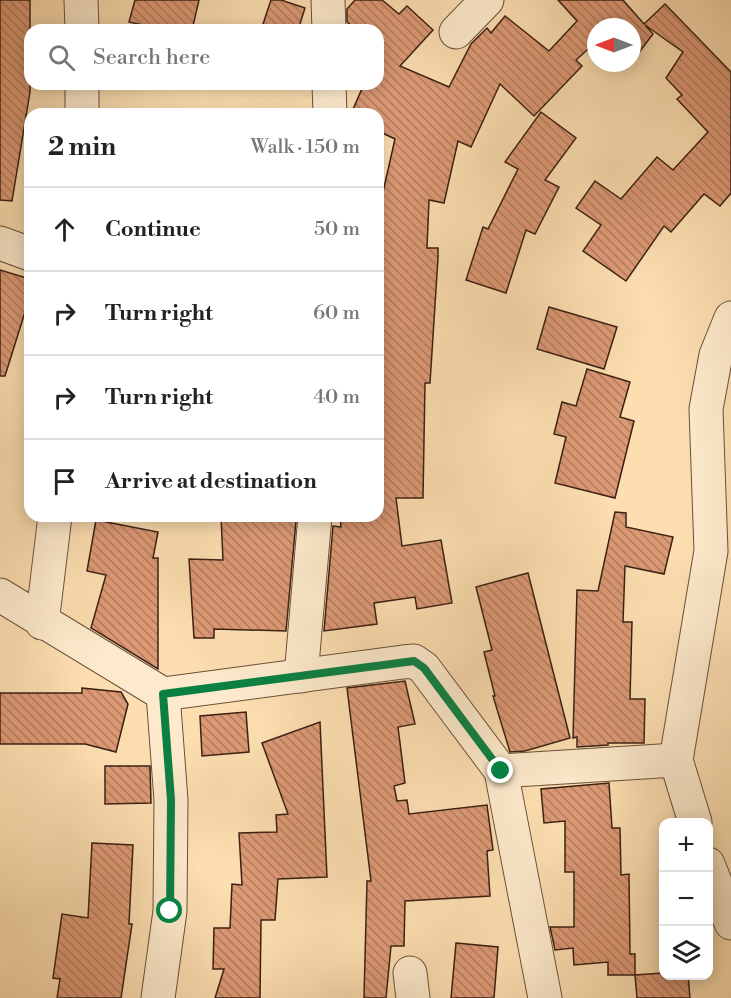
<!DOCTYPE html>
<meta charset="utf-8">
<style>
:root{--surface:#fff;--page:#f6f6f6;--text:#222;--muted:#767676;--line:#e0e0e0}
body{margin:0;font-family:"Libre Bodoni",serif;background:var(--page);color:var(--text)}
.controls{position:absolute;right:18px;bottom:18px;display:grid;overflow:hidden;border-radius:12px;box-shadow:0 3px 15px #0003}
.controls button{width:54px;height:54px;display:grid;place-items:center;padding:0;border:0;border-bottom:2px solid var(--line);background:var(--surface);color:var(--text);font:30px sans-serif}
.compass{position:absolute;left:587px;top:18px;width:54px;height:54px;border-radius:50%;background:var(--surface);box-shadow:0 3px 15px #0003;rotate:270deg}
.stop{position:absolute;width:18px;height:18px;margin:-14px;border:4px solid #0b8043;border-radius:50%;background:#fff}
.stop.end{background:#0b8043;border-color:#fff;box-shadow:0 2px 6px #0008}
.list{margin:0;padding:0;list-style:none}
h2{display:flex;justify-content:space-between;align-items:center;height:78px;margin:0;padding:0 24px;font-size:26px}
h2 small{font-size:20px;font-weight:400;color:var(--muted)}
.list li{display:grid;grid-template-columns:39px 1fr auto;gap:18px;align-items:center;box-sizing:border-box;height:84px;padding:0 24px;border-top:2px solid var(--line)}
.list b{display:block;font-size:22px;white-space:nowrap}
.list em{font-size:20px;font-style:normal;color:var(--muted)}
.icon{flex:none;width:33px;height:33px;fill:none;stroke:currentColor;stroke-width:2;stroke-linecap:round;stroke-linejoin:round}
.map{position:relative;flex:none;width:731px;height:998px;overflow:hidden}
.search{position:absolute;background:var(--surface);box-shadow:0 3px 15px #0003;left:24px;top:24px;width:360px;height:66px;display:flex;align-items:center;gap:15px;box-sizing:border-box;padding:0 21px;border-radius:18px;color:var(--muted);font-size:22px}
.panel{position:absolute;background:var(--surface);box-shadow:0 3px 15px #0003;left:24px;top:108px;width:360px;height:414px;border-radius:18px}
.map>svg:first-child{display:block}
.building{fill:url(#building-back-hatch);stroke:#3b2013;stroke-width:1.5}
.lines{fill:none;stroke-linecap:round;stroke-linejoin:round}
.minor-casing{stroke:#6b503a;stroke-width:35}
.minor{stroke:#fdeacc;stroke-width:33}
.route{stroke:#0b8043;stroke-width:8}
</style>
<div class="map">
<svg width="731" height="998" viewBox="0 0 731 998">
<defs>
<pattern id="building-back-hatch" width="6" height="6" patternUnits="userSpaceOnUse" patternTransform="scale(1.5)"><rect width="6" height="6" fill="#dc9975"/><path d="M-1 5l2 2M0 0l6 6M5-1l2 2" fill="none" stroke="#b47c5f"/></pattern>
</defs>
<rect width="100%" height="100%" fill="#fcdeb1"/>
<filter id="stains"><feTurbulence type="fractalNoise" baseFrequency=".00333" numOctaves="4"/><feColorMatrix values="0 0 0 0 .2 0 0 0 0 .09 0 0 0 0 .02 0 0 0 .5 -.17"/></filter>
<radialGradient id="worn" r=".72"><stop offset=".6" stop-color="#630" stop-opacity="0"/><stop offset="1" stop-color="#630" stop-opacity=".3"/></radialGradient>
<g class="building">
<polygon points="0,0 30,0 30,92 12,201 0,200"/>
<polygon points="135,0 199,0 192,30 164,30 129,22"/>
<polygon points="271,0 281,0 305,8 298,30 261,30"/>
<polygon points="355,0 382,0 399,14 407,6 433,30 400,66 449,87 471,44 487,28 491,33 505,16 549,51 577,21 558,0 623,0 644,24 665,4 731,72 731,193 720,206 704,194 671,232 664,226 626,281 583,251 601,225 576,208 595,181 621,199 657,157 673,170 708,132 677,99 682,95 666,78 683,52 645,25 653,34 640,51 632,43 632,27 596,27 596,42 576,60 582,66 534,116 500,84 471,147 458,141 444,203 429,200 427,248 438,248 438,258 430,383 425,383 423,498 396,498 402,546 441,540 452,603 417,609 415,597 374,603 377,624 324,631 333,526 341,527 340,516 378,516 378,201 381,201 395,139 378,131 378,114 351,114 364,84 378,84 378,30 357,30 347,22 347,9"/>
<polygon points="541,112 576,138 545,180 559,187 535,234 526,230 506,293 466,280 483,227 488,229 518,169 505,162"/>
<polygon points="0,270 30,279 30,296 5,376 0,376"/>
<polygon points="549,307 617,327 604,369 537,349"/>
<polygon points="587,369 630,382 620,417 634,421 615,498 555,483 566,437 554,434 562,402 576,406"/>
<polygon points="615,512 626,513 626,527 673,537 664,574 625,566 623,622 632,622 630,699 645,699 644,743 608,743 608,745 577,747 577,737 573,738 577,590 598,591"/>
<polygon points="221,516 296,521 286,631 214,629 214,638 194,638 189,559 223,560"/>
<polygon points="96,520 158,532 153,558 158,558 158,669 91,628 106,575 87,571"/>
<polygon points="528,573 570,738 525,751 510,752 493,696 495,696 484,652 492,650 476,587"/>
<polygon points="405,681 415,724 398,727 405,783 394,786 397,801 407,800 409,814 487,805 493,850 487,851 490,896 405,901 404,946 391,946 386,998 364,998 367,881 371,881 347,688"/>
<polygon points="82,688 121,692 128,704 116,752 85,744 0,744 0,693 82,693"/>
<polygon points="246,712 249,752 202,756 200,716"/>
<polygon points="320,722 327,877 278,879 275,920 261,920 260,998 215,998 224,969 213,969 214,928 230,928 232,884 242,885 239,833 277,832 276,815 288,814 262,743"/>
<polygon points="105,766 150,766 151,803 105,804"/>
<polygon points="609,783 612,828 620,828 621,875 629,874 630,954 635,954 635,975 608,975 608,962 574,965 573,948 555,950 550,927 574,927 574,872 565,872 565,821 544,823 541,789"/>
<polygon points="92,843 133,845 129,924 132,924 121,998 57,998 60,979 53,978 62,914 88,918"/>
<polygon points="456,943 498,947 494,998 451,998"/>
<polygon points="663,973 663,975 688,975 690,998 637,998 635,975"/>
</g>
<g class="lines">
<defs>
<g id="minor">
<polyline points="81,0 82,30"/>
<polyline points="328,0 329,30"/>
<polyline points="456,32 487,0"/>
<polyline points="82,84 82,114"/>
<polyline points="329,84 330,114"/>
<polyline points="0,243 30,254"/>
<polyline points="0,595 163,694 403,662 414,661 424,668 501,771 545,998"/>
<polyline points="42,623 55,516"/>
<polyline points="301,676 315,516"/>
<polyline points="501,771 676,760"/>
<polyline points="695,822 676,760 711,551 706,409 716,355 731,318"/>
<polyline points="708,864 731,923"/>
<polyline points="410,973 413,998"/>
<polyline points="158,998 170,911 171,800 163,694"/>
</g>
</defs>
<use href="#minor" class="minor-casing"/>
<use href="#minor" class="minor"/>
</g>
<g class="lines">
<polyline class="route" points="170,911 171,800 163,694 414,661 424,668 501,771"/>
</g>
<rect width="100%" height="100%" filter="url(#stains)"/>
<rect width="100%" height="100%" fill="url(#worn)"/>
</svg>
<div class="controls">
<button>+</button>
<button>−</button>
<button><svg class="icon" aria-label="layers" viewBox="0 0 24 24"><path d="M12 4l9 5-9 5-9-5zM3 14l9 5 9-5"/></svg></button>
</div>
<svg class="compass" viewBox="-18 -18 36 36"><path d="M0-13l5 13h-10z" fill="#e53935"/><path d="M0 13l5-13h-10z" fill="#767676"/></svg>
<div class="stop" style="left:170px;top:911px"></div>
<div class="stop end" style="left:501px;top:771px"></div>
<div class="search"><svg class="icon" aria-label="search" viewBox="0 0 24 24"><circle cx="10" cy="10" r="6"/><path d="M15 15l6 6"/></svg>Search here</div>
<section class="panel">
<h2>2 min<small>Walk · 150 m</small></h2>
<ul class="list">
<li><svg class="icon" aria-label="ahead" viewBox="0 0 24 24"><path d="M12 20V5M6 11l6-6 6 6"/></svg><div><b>Continue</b></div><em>50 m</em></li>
<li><svg class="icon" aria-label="right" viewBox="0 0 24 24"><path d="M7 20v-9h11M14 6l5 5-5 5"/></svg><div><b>Turn right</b></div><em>60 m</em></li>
<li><svg class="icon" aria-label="right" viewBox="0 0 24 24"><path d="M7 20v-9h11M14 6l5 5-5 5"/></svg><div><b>Turn right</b></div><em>40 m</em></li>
<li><svg class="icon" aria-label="arrive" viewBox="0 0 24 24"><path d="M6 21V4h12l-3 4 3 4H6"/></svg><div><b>Arrive at destination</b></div></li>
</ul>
</section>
</div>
